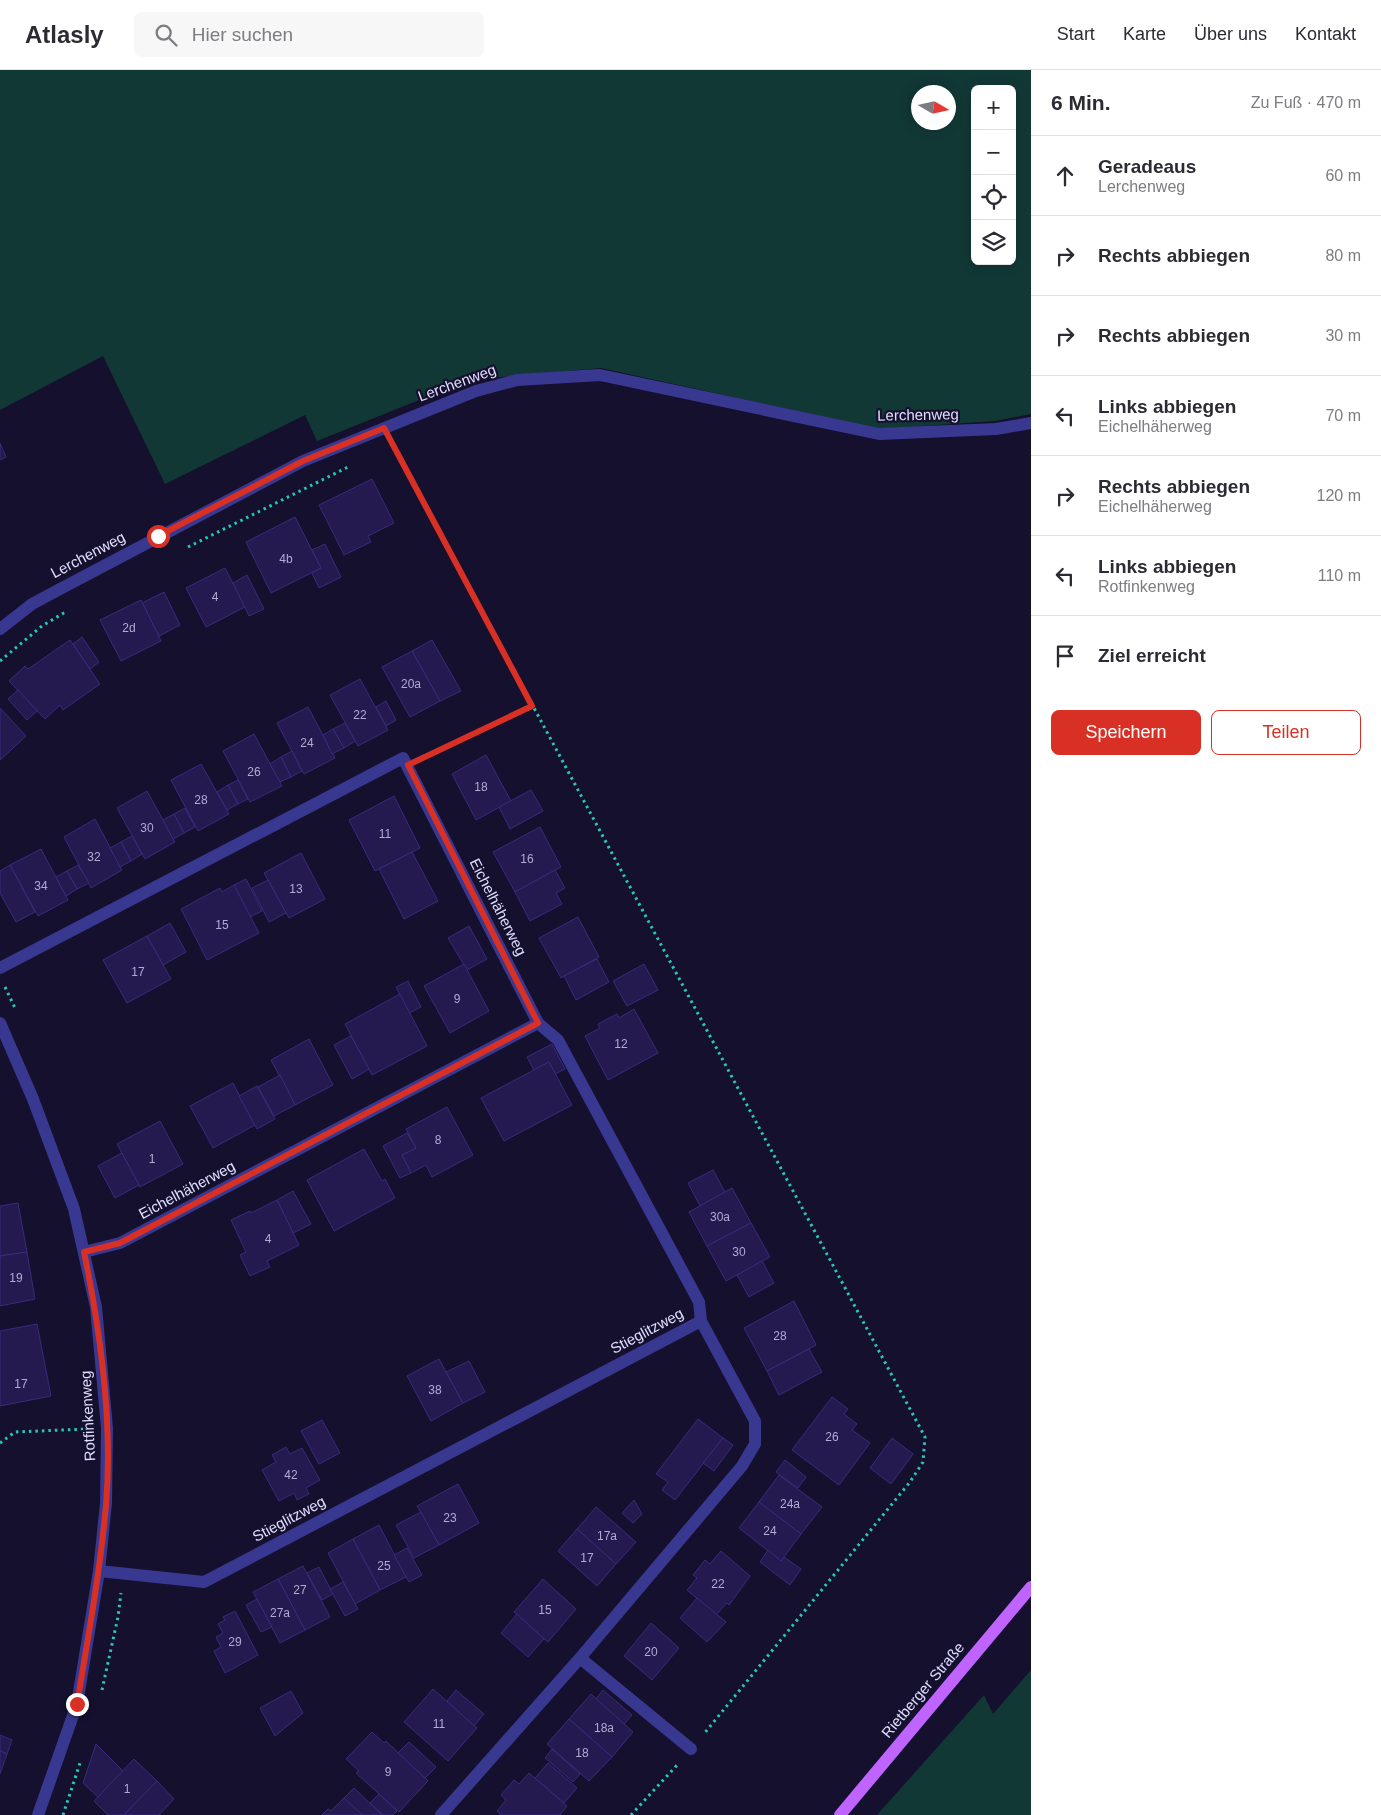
<!DOCTYPE html>
<html lang="de">
<meta charset="utf-8">
<style>
:root{--surface:#fff;--page:#f7f7f7;--text:#2b2b33;--muted:#7c7c81;--line:#e1e1e2;--accent:#d93025}
body{margin:0;font-family:Helvetica,sans-serif;background:var(--page);color:var(--text)}
.controls{position:absolute;right:15px;top:15px;display:grid;overflow:hidden;border-radius:8px;box-shadow:0 2px 12px #0003}
.controls button{width:45px;height:45px;display:grid;place-items:center;padding:0;border:0;border-bottom:1px solid var(--line);background:var(--surface);color:var(--text);font:25px sans-serif}
.compass{position:absolute;left:911px;top:15px;width:45px;height:45px;border-radius:50%;background:var(--surface);box-shadow:0 2px 12px #0003;rotate:99deg}
.stop{position:absolute;width:15px;height:15px;margin:-11px;border:4px solid #d93025;border-radius:50%;background:#fff}
.stop.end{background:#d93025;border-color:#fff;box-shadow:0 1px 5px #0008}
.list{margin:0;padding:0;list-style:none}
h2{display:flex;justify-content:space-between;align-items:center;height:65px;margin:0;padding:0 20px;font-size:21px}
h2 small{font-size:16px;font-weight:400;color:var(--muted)}
.list li{display:grid;grid-template-columns:32px 1fr auto;gap:15px;align-items:center;box-sizing:border-box;height:80px;padding:0 20px;border-top:1px solid var(--line)}
.list b{display:block;font-size:19px;white-space:nowrap}
.list p{margin:0;font-size:16px;white-space:nowrap;color:var(--muted)}
.list em{font-size:16px;font-style:normal;color:var(--muted)}
.actions{display:flex;gap:10px;padding:15px 20px}
.actions a{flex:1;padding:11px 0;border:1px solid var(--accent);border-radius:8px;text-align:center;font-size:18px;color:var(--accent)}
.actions .main{background:var(--accent);color:#fff}
.icon{flex:none;width:28px;height:28px;fill:none;stroke:currentColor;stroke-width:2;stroke-linecap:round;stroke-linejoin:round}
.map{position:relative;flex:none;width:1031px;height:1745px;overflow:hidden}
header{display:flex;align-items:center;gap:30px;box-sizing:border-box;height:70px;padding:0 25px;background:var(--surface);border-bottom:1px solid var(--line)}
header strong{font-size:24px}
nav{display:flex;gap:28px;margin-inline-start:auto;font-size:18px}
.search{width:350px;height:45px;background:var(--page);display:flex;align-items:center;gap:12px;box-sizing:border-box;padding:0 18px;border-radius:8px;color:var(--muted);font-size:19px}
main{display:flex}
aside{flex:1;background:var(--surface)}
.map>svg:first-child{display:block}
.green{fill:#123836;fill-rule:evenodd}
.building{fill:#241a50;stroke:#392b7e}
.lines{fill:none;stroke-linecap:round;stroke-linejoin:round}
.path{stroke:#28c8b9;stroke-width:3;stroke-dasharray:2.5 4;stroke-linecap:butt}
.minor{stroke:#383890;stroke-width:12}
.primary{stroke:#c064ff;stroke-width:12}
.route{stroke:#d93025;stroke-width:6}
.labels{text-anchor:middle;stroke-width:4.5;stroke-linejoin:round;paint-order:stroke}
.number-label{font-size:12px;fill:#b1acd3}
.street-label{font-size:15px;fill:#e0ddff;stroke:#14102e}
</style>
<header>
<strong>Atlasly</strong>
<div class="search"><svg class="icon" aria-label="search" viewBox="0 0 24 24"><circle cx="10" cy="10" r="6"/><path d="M15 15l6 6"/></svg>Hier suchen</div>
<nav><a>Start</a><a>Karte</a><a>Über uns</a><a>Kontakt</a></nav>
</header>
<main>
<div class="map">
<svg width="1031" height="1745" viewBox="0 0 1031 1745">
<rect width="100%" height="100%" fill="#14102e"/>
<g class="green">
<path d="M0,0h1031v344l-36,7 -115,8 -279,-61 -132,12 -152,61 -12,-26 -140,69 -62,-128 -103,54zM975,19h37v172h-37zM918,22h30v30h-30z"/>
<polygon points="1031,1600 1031,1745 877,1745 984,1625 993,1644"/>
</g>
<g class="building">
<polygon points="0,373 6,387 0,390"/>
<polygon points="372,409 394,453 368,466 371,472 344,485 319,435"/>
<polygon points="295,447 321,498 271,523 246,472"/>
<polygon points="325,474 341,507 319,518 312,503 321,498 312,480"/>
<polygon points="225,498 245,537 206,557 186,518"/>
<polygon points="247,505 264,539 249,546 233,513"/>
<polygon points="164,522 180,555 159,566 142,533"/>
<polygon points="141,530 161,571 121,591 100,550"/>
<polygon points="82,567 99,592 90,599 73,574"/>
<polygon points="70,570 100,614 63,640 60,635 45,649 9,611 25,596 28,599"/>
<polygon points="432,570 461,621 440,631 412,581"/>
<polygon points="412,581 440,631 410,647 382,597"/>
<polygon points="360,609 388,660 358,676 330,625"/>
<polygon points="18,620 37,641 27,650 8,629"/>
<polygon points="386,631 396,650 386,656 376,637"/>
<polygon points="308,637 335,688 304,704 277,653"/>
<polygon points="0,638 26,666 0,690"/>
<polygon points="345,653 355,671 344,678 333,659"/>
<polygon points="333,659 344,678 332,684 323,665"/>
<polygon points="254,664 282,716 250,732 223,681"/>
<polygon points="292,681 302,701 291,707 281,687"/>
<polygon points="486,685 511,731 476,750 452,704"/>
<polygon points="281,687 291,707 280,712 270,694"/>
<polygon points="201,694 229,744 198,761 171,710"/>
<polygon points="238,710 248,729 238,734 228,715"/>
<polygon points="228,715 238,734 227,740 217,722"/>
<polygon points="531,720 543,741 510,759 499,737"/>
<polygon points="147,721 175,772 145,789 117,738"/>
<polygon points="394,726 420,778 375,801 349,750"/>
<polygon points="185,738 195,757 184,763 174,744"/>
<polygon points="174,744 184,763 173,769 163,750"/>
<polygon points="95,749 122,800 91,818 64,767"/>
<polygon points="540,757 561,797 515,822 493,782"/>
<polygon points="132,766 142,784 131,791 121,772"/>
<polygon points="121,772 131,791 120,797 110,778"/>
<polygon points="41,779 68,830 38,846 10,795"/>
<polygon points="412,782 438,831 404,849 379,799"/>
<polygon points="301,783 325,829 289,848 264,803"/>
<polygon points="10,795 35,842 16,852 0,823 0,801"/>
<polygon points="78,795 89,813 77,819 67,801"/>
<polygon points="555,800 565,818 556,823 562,834 530,851 515,822"/>
<polygon points="67,801 77,819 66,826 56,807"/>
<polygon points="246,809 262,841 250,847 234,815"/>
<polygon points="268,810 286,843 269,852 252,818"/>
<polygon points="234,815 259,863 207,890 181,839 220,818 222,822"/>
<polygon points="578,847 599,887 561,908 539,868"/>
<polygon points="170,853 186,882 163,895 147,866"/>
<polygon points="469,856 487,889 467,900 448,868"/>
<polygon points="147,866 171,909 127,933 103,890"/>
<polygon points="597,889 609,912 576,930 564,906"/>
<polygon points="464,894 489,941 450,963 424,916"/>
<polygon points="644,894 658,920 627,936 613,911"/>
<polygon points="408,911 421,937 409,943 396,917"/>
<polygon points="400,924 427,976 372,1005 345,954"/>
<polygon points="634,939 658,983 608,1010 585,966 600,958 598,954 617,944 619,948"/>
<polygon points="351,966 369,999 352,1009 334,975"/>
<polygon points="309,969 333,1015 295,1035 271,990"/>
<polygon points="552,974 565,999 555,1004 549,992 534,1000 527,987"/>
<polygon points="549,992 572,1035 504,1071 481,1028"/>
<polygon points="280,1005 295,1035 274,1046 258,1017"/>
<polygon points="233,1013 255,1055 213,1078 190,1036"/>
<polygon points="257,1016 275,1049 257,1059 239,1026"/>
<polygon points="447,1037 473,1085 432,1107 426,1095 411,1103 402,1085 416,1078 406,1059"/>
<polygon points="160,1051 183,1094 140,1117 117,1074"/>
<polygon points="407,1063 416,1078 402,1085 411,1103 400,1108 383,1076"/>
<polygon points="364,1079 382,1111 385,1109 395,1128 334,1161 307,1110"/>
<polygon points="122,1083 139,1115 115,1128 98,1096"/>
<polygon points="713,1100 725,1122 700,1136 688,1113"/>
<polygon points="732,1118 751,1153 707,1176 689,1142"/>
<polygon points="293,1121 311,1154 293,1163 277,1130"/>
<polygon points="277,1130 299,1175 267,1191 270,1197 250,1206 240,1185 246,1182 231,1150 250,1141 251,1143"/>
<polygon points="18,1133 27,1182 0,1186 0,1136"/>
<polygon points="751,1153 770,1187 726,1211 707,1176"/>
<polygon points="27,1182 35,1229 0,1236 0,1186"/>
<polygon points="762,1191 774,1213 749,1227 737,1205"/>
<polygon points="794,1231 816,1275 767,1301 744,1258"/>
<polygon points="37,1254 51,1326 0,1336 0,1261"/>
<polygon points="809,1279 822,1302 779,1325 767,1301"/>
<polygon points="439,1289 463,1333 431,1351 407,1306"/>
<polygon points="469,1291 485,1322 463,1333 446,1302"/>
<polygon points="832,1327 848,1339 844,1344 857,1354 852,1360 870,1373 839,1415 792,1380"/>
<polygon points="698,1349 723,1368 675,1430 662,1420 668,1412 656,1404"/>
<polygon points="322,1350 340,1383 319,1394 301,1361"/>
<polygon points="723,1368 733,1375 714,1401 703,1393"/>
<polygon points="892,1368 913,1384 891,1414 870,1398"/>
<polygon points="286,1377 290,1384 302,1378 320,1410 306,1418 309,1424 297,1430 294,1423 279,1431 262,1400 276,1392 272,1385"/>
<polygon points="785,1390 806,1407 798,1418 776,1402"/>
<polygon points="779,1405 822,1437 801,1464 759,1432"/>
<polygon points="458,1414 479,1453 439,1475 417,1436"/>
<polygon points="634,1430 642,1444 633,1453 622,1443"/>
<polygon points="759,1432 801,1464 781,1491 739,1458"/>
<polygon points="596,1437 636,1472 616,1494 577,1459"/>
<polygon points="421,1442 439,1475 414,1488 396,1455"/>
<polygon points="379,1455 406,1507 380,1520 353,1469"/>
<polygon points="577,1459 616,1494 597,1516 558,1481"/>
<polygon points="353,1469 380,1520 355,1534 328,1483"/>
<polygon points="407,1478 422,1505 409,1512 394,1485"/>
<polygon points="768,1480 781,1491 784,1487 801,1499 790,1515 760,1492"/>
<polygon points="721,1481 750,1506 729,1535 727,1533 716,1545 687,1520 697,1508 693,1505 705,1490 710,1494"/>
<polygon points="303,1496 330,1547 305,1560 278,1509"/>
<polygon points="319,1497 333,1524 322,1530 307,1503"/>
<polygon points="278,1509 305,1560 280,1573 253,1522"/>
<polygon points="543,1509 576,1539 548,1572 514,1542"/>
<polygon points="343,1512 358,1539 345,1546 330,1519"/>
<polygon points="697,1528 726,1552 707,1572 680,1548"/>
<polygon points="257,1529 272,1557 261,1562 246,1535"/>
<polygon points="235,1541 258,1585 225,1603 214,1581 221,1577 216,1567 223,1563 218,1554 225,1550 223,1547"/>
<polygon points="517,1544 544,1569 528,1587 501,1563"/>
<polygon points="651,1553 679,1578 652,1610 624,1586"/>
<polygon points="433,1619 477,1658 448,1691 404,1652"/>
<polygon points="456,1620 484,1644 474,1656 447,1631"/>
<polygon points="603,1620 632,1645 624,1654 596,1629"/>
<polygon points="291,1621 303,1643 275,1666 260,1638"/>
<polygon points="591,1624 633,1662 612,1687 569,1649"/>
<polygon points="569,1649 612,1687 589,1711 547,1674"/>
<polygon points="372,1662 384,1673 386,1671 428,1711 399,1742 356,1703 359,1701 346,1689"/>
<polygon points="0,1665 12,1670 7,1684 0,1681"/>
<polygon points="409,1672 436,1697 425,1708 398,1683"/>
<polygon points="96,1674 123,1701 98,1727 83,1713"/>
<polygon points="552,1679 580,1704 573,1712 545,1688"/>
<polygon points="0,1681 7,1684 0,1704"/>
<polygon points="134,1689 157,1711 124,1745 108,1745 94,1731"/>
<polygon points="548,1693 577,1718 564,1733 535,1708"/>
<polygon points="529,1703 567,1736 560,1745 501,1745 497,1741 506,1730 501,1725 514,1710 519,1714"/>
<polygon points="157,1711 174,1729 159,1745 124,1745"/>
<polygon points="354,1718 382,1745 362,1745 344,1728"/>
<polygon points="379,1724 397,1741 393,1745 383,1745 370,1733"/>
<polygon points="344,1728 362,1745 322,1745 328,1739 331,1741"/>
</g>
<g class="lines">
<g class="path">
<polyline points="393,375 925,1367 923,1392 910,1412 703,1665"/>
<polyline points="188,477 350,396"/>
<polyline points="0,591 42,556 67,541"/>
<polyline points="425,687 532,636"/>
<polyline points="5,917 15,938"/>
<polyline points="0,1373 15,1362 87,1359"/>
<polyline points="102,1620 118,1547 121,1523"/>
<polyline points="63,1745 80,1693"/>
<polyline points="631,1745 678,1694"/>
</g>
<g class="minor">
<polyline points="0,559 32,534 60,519 303,391 476,321 517,310 600,305 879,364 996,359 1031,353"/>
<polyline points="0,898 403,688 538,953 558,970 699,1232 701,1251"/>
<polyline points="0,953 33,1029 74,1139 96,1237 107,1358 106,1433 99,1501 77,1634 38,1745"/>
<polyline points="84,1182 120,1173 538,953"/>
<polyline points="99,1501 204,1512 701,1251 755,1351 755,1374 742,1396 580,1588 441,1745"/>
<polyline points="580,1588 691,1679"/>
</g>
<polyline class="primary" points="840,1745 1031,1517"/>
</g>
<g class="lines">
<path class="route" d="M77,1634c11,-66 23,-132 29,-199 7,-84 -5,-171 -22,-253l36,-9 418,-220 -130,-258 124,-59 -148,-278 -81,33 -145,75"/>
</g>
<g class="labels">
<g class="number-label">
<text x="286" y="493">4b</text>
<text x="215" y="531">4</text>
<text x="129" y="562">2d</text>
<text x="411" y="618">20a</text>
<text x="360" y="649">22</text>
<text x="307" y="677">24</text>
<text x="254" y="706">26</text>
<text x="481" y="721">18</text>
<text x="201" y="734">28</text>
<text x="147" y="762">30</text>
<text x="385" y="768">11</text>
<text x="94" y="791">32</text>
<text x="527" y="793">16</text>
<text x="41" y="820">34</text>
<text x="296" y="823">13</text>
<text x="222" y="859">15</text>
<text x="138" y="906">17</text>
<text x="457" y="933">9</text>
<text x="621" y="978">12</text>
<text x="438" y="1074">8</text>
<text x="152" y="1093">1</text>
<text x="720" y="1151">30a</text>
<text x="268" y="1173">4</text>
<text x="739" y="1186">30</text>
<text x="16" y="1212">19</text>
<text x="780" y="1270">28</text>
<text x="21" y="1318">17</text>
<text x="435" y="1324">38</text>
<text x="832" y="1371">26</text>
<text x="291" y="1409">42</text>
<text x="790" y="1438">24a</text>
<text x="450" y="1452">23</text>
<text x="770" y="1465">24</text>
<text x="607" y="1470">17a</text>
<text x="587" y="1492">17</text>
<text x="384" y="1500">25</text>
<text x="718" y="1518">22</text>
<text x="300" y="1524">27</text>
<text x="545" y="1544">15</text>
<text x="280" y="1547">27a</text>
<text x="235" y="1576">29</text>
<text x="651" y="1586">20</text>
<text x="439" y="1658">11</text>
<text x="604" y="1662">18a</text>
<text x="582" y="1687">18</text>
<text x="388" y="1706">9</text>
<text x="127" y="1723">1</text>
</g>
<g class="street-label">
<text transform="translate(457 313) rotate(-20)" y="5">Lerchenweg</text>
<text transform="translate(918 345) rotate(-1)" y="5">Lerchenweg</text>
<text transform="translate(88 485) rotate(-28)" y="5">Lerchenweg</text>
<text transform="translate(498 837) rotate(63)" y="5">Eichelhäherweg</text>
<text transform="translate(187 1120) rotate(-28)" y="5">Eichelhäherweg</text>
<text transform="translate(647 1261) rotate(-28)" y="5">Stieglitzweg</text>
<text transform="translate(88 1346) rotate(-93)" y="5">Rotfinkenweg</text>
<text transform="translate(289 1449) rotate(-28)" y="5">Stieglitzweg</text>
<text transform="translate(923 1620) rotate(-50)" y="5">Rietberger Straße</text>
</g>
</g>
</svg>
<div class="controls">
<button>+</button>
<button>−</button>
<button><svg class="icon" aria-label="locate" viewBox="0 0 24 24"><circle cx="12" cy="12" r="6"/><path d="M12 2v4M12 18v4M2 12h4M18 12h4"/></svg></button>
<button><svg class="icon" aria-label="layers" viewBox="0 0 24 24"><path d="M12 4l9 5-9 5-9-5zM3 14l9 5 9-5"/></svg></button>
</div>
<svg class="compass" viewBox="-18 -18 36 36"><path d="M0-13l5 13h-10z" fill="#e53935"/><path d="M0 13l5-13h-10z" fill="#7c7c81"/></svg>
<div class="stop" style="left:158px;top:466px"></div>
<div class="stop end" style="left:77px;top:1634px"></div>
</div>
<aside>
<h2>6 Min.<small>Zu Fuß · 470 m</small></h2>
<ul class="list">
<li><svg class="icon" aria-label="ahead" viewBox="0 0 24 24"><path d="M12 20V5M6 11l6-6 6 6"/></svg><div><b>Geradeaus</b><p>Lerchenweg</p></div><em>60 m</em></li>
<li><svg class="icon" aria-label="right" viewBox="0 0 24 24"><path d="M7 20v-9h11M14 6l5 5-5 5"/></svg><div><b>Rechts abbiegen</b></div><em>80 m</em></li>
<li><svg class="icon" aria-label="right" viewBox="0 0 24 24"><path d="M7 20v-9h11M14 6l5 5-5 5"/></svg><div><b>Rechts abbiegen</b></div><em>30 m</em></li>
<li><svg class="icon" aria-label="left" viewBox="0 0 24 24"><path d="M17 20v-9H6M10 6l-5 5 5 5"/></svg><div><b>Links abbiegen</b><p>Eichelhäherweg</p></div><em>70 m</em></li>
<li><svg class="icon" aria-label="right" viewBox="0 0 24 24"><path d="M7 20v-9h11M14 6l5 5-5 5"/></svg><div><b>Rechts abbiegen</b><p>Eichelhäherweg</p></div><em>120 m</em></li>
<li><svg class="icon" aria-label="left" viewBox="0 0 24 24"><path d="M17 20v-9H6M10 6l-5 5 5 5"/></svg><div><b>Links abbiegen</b><p>Rotfinkenweg</p></div><em>110 m</em></li>
<li><svg class="icon" aria-label="arrive" viewBox="0 0 24 24"><path d="M6 21V4h12l-3 4 3 4H6"/></svg><div><b>Ziel erreicht</b></div></li>
</ul>
<div class="actions"><a class="main">Speichern</a><a>Teilen</a></div>
</aside>
</main>
